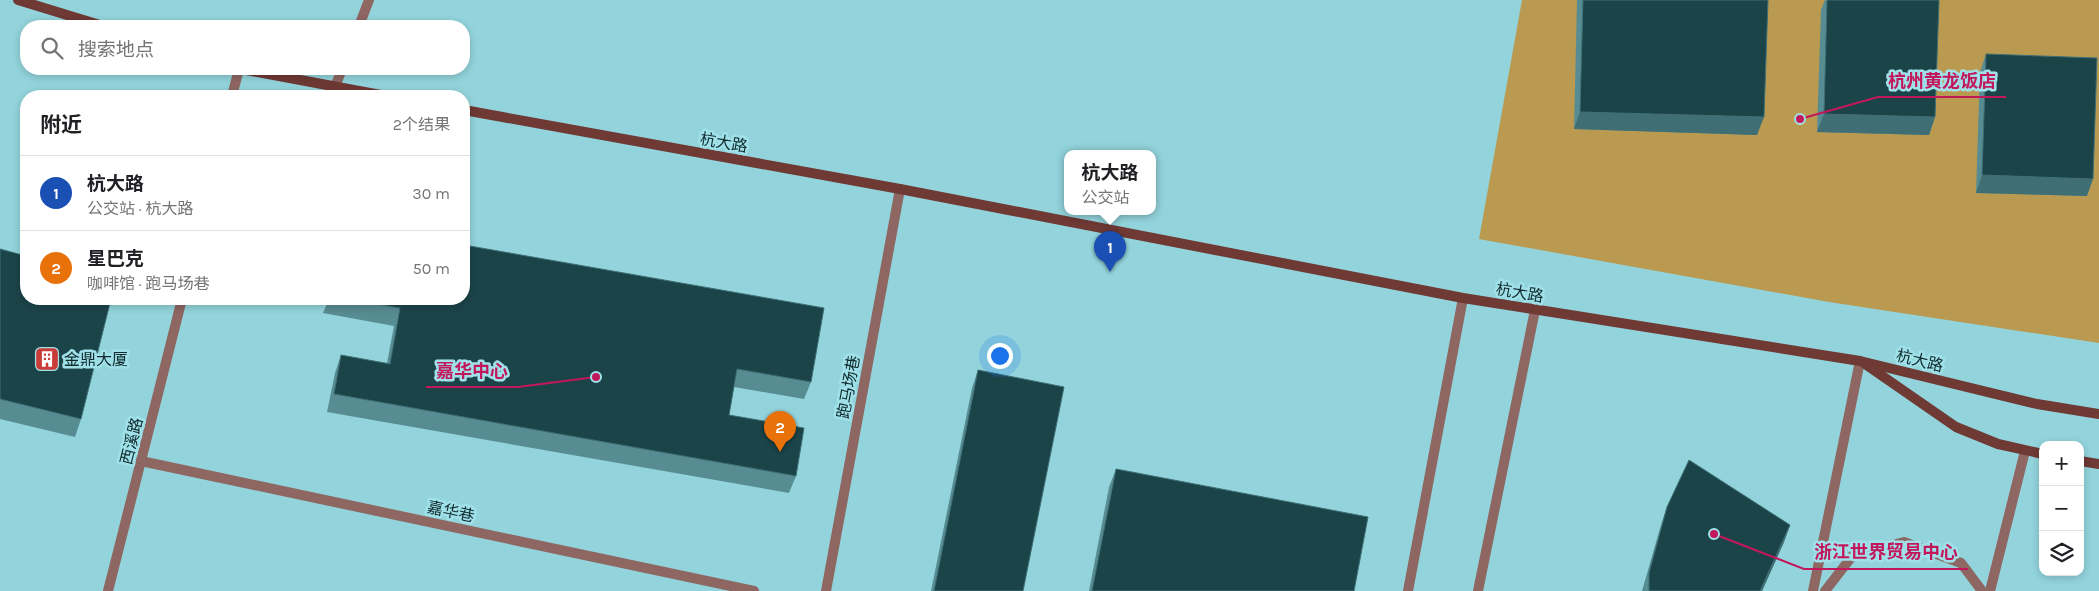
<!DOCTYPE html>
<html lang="zh">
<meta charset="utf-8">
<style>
:root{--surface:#fff;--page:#f2f2f2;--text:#202124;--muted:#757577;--line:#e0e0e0;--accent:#ca3c38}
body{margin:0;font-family:Karla,"Noto Sans SC",sans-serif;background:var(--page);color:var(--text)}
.controls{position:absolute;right:15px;bottom:15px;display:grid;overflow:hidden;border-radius:10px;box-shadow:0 2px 8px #0003}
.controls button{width:45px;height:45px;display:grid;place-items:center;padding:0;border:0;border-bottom:1px solid var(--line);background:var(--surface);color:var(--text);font:25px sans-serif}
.you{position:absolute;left:999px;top:355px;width:18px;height:18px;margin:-12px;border:4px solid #fff;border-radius:50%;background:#1a73e8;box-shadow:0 0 0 8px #1a73e833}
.badge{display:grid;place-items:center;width:32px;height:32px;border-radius:50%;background:var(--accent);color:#fff;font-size:16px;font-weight:700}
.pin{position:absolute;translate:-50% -41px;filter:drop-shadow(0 1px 2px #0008)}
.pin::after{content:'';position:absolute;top:26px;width:18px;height:15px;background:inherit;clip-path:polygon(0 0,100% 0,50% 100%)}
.popup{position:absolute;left:1064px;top:150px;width:92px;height:65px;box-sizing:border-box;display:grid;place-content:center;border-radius:10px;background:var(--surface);filter:drop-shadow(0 1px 4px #0005);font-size:16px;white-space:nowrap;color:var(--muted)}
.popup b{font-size:19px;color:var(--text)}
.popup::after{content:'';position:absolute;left:50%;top:100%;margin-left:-10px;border:10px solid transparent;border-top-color:var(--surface)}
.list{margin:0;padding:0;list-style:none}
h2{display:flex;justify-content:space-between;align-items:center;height:65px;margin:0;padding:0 20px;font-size:21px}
h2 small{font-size:16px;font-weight:400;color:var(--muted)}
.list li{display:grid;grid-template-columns:32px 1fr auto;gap:15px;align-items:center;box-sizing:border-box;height:75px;padding:0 20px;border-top:1px solid var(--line)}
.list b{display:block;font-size:19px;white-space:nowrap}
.list p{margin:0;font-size:16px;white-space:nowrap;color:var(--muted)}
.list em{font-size:16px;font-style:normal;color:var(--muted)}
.icon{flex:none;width:28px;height:28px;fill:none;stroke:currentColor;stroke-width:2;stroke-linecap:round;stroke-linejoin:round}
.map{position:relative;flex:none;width:2099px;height:591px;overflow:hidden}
.search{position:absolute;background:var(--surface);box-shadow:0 2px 8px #0003;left:20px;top:20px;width:450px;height:55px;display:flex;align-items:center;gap:12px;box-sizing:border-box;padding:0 18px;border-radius:20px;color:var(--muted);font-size:19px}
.panel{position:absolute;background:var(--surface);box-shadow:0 2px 8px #0003;left:20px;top:90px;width:450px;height:215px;border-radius:20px}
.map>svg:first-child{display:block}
.green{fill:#ba9a50}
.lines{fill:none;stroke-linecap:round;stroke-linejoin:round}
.service{stroke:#8e6762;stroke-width:10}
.tertiary{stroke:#8e6762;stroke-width:10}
.secondary{stroke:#6f3934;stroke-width:10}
.wall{fill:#578c92}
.shaded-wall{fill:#3f6f75}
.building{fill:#1b4449;stroke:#3f6f75}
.labels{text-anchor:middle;stroke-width:5;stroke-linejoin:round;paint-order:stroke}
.street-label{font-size:16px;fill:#102b2e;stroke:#a0e1e9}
.poi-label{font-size:16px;fill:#102b2e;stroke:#a0e1e9;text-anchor:start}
.leader{fill:none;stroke:#c2185b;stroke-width:2}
.callout-dot{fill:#c2185b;stroke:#a0e1e9;stroke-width:2}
.callout-label{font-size:18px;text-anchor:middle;font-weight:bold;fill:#c2185b;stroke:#a0e1e9;stroke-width:5;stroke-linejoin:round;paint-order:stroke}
</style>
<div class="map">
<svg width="2099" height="591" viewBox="0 0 2099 591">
<rect width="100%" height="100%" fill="#93d4dc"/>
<polygon class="green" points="1522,0 2099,0 2099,343 1829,302 1479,239"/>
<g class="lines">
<g class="service">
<polyline points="141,461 754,591"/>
<polyline points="1408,591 1463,298"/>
<polyline points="1478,591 1535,310"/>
<polyline points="1813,591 1860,361"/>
<polyline points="1825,591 1853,555 1904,542 1961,563 1982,591"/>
<polyline points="1990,591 2025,451"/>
</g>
<g class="tertiary">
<polyline points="359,26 369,0"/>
<polyline points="335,87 342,69"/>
<polyline points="232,96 239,69"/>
<polyline points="108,591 182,299"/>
<polyline points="826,591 900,189"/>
</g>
<g class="secondary">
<polyline points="18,0 103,26"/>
<polyline points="241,69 386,96"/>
<polyline points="464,110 900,189 1463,298 1860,361 2037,404 2099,414"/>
<polyline points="1865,364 1956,427 1998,444 2043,454"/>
<polyline points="2080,461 2099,464"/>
</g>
</g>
<g class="wall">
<polygon points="1577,0 1768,0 1757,135 1574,129"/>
<polygon points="1825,0 1939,0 1935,117 1929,135 1817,132 1821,10"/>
<polygon points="1986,54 2087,196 1976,193 1980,72"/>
<polygon points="0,249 81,419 75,437 0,419"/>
<polygon points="329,299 464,299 811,382 804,399 734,387 729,415 796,476 789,493 327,412 335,373 341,355 387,363 394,326 323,313"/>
<polygon points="978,370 1023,591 931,591 972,388"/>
<polygon points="1116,469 1354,591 1089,591 1109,487"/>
<polygon points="1667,507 1790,525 1784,542 1762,591 1642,591 1661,525"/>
</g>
<g class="shaded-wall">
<polygon points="1580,112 1764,117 1757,135 1574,129"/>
<polygon points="1824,114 1935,117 1929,135 1817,132"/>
<polygon points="1982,175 2093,179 2087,196 1976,193"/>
<polygon points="1790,525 1784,542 1762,591 1760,591"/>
</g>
<g class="building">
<polygon points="1583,0 1768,0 1764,117 1580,112"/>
<polygon points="1827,0 1939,0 1935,117 1824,114"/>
<polygon points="1986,54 2097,58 2093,179 1982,175"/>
<polygon points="464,245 824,308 811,382 737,369 729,415 804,428 796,476 334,394 341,355 390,364 400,308 347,299 464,299"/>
<polygon points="0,249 26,256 26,299 111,299 81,419 0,399"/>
<polygon points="978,370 1064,387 1023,591 934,591"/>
<polygon points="1689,460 1790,525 1760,591 1649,591 1649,573 1667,507"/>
<polygon points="1116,469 1368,517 1354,591 1092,591"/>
</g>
<defs>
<symbol id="building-square" viewBox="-11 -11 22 22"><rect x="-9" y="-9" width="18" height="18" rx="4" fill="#ca3c38" stroke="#a0e1e9"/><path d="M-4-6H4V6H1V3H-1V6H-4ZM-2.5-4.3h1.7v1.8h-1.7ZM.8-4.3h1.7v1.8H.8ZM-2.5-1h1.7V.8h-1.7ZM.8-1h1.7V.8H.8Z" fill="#fff"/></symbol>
</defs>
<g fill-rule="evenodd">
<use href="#building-square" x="33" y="345" width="28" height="28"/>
</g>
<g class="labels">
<g class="street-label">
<text transform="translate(724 142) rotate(10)" y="6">杭大路</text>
<text transform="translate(1520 292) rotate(10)" y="6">杭大路</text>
<text transform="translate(1920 360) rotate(14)" y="6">杭大路</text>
<text transform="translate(848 387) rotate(-80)" y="6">跑马场巷</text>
<text transform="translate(131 441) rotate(-76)" y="6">西溪路</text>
<text transform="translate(451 511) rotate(12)" y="6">嘉华巷</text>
</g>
<g class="poi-label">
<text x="64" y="365">金鼎大厦</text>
</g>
</g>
<path class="leader" d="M1800 119L1878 97H2006M596 377L518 387H426M1714 534L1804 569H1968"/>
<g class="callout-dot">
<circle cx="1800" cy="119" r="5"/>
<circle cx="596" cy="377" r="5"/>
<circle cx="1714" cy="534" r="5"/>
</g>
<g class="callout-label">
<text x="1942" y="87">杭州黄龙饭店</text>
<text x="472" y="377">嘉华中心</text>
<text x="1886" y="558">浙江世界贸易中心</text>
</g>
</svg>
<div class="controls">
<button>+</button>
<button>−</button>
<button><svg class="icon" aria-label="layers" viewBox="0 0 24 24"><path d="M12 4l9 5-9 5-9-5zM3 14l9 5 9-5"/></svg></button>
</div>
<div class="you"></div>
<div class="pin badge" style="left:1110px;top:272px;background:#1a4fb4">1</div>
<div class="popup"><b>杭大路</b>公交站</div>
<div class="pin badge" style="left:780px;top:452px;background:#e8710a">2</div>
<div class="search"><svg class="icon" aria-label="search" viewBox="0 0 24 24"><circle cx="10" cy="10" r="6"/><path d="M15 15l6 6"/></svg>搜索地点</div>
<section class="panel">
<h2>附近<small>2个结果</small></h2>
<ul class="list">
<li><span class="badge" style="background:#1a4fb4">1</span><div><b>杭大路</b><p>公交站 · 杭大路</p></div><em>30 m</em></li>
<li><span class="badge" style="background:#e8710a">2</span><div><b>星巴克</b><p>咖啡馆 · 跑马场巷</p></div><em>50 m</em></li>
</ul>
</section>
</div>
